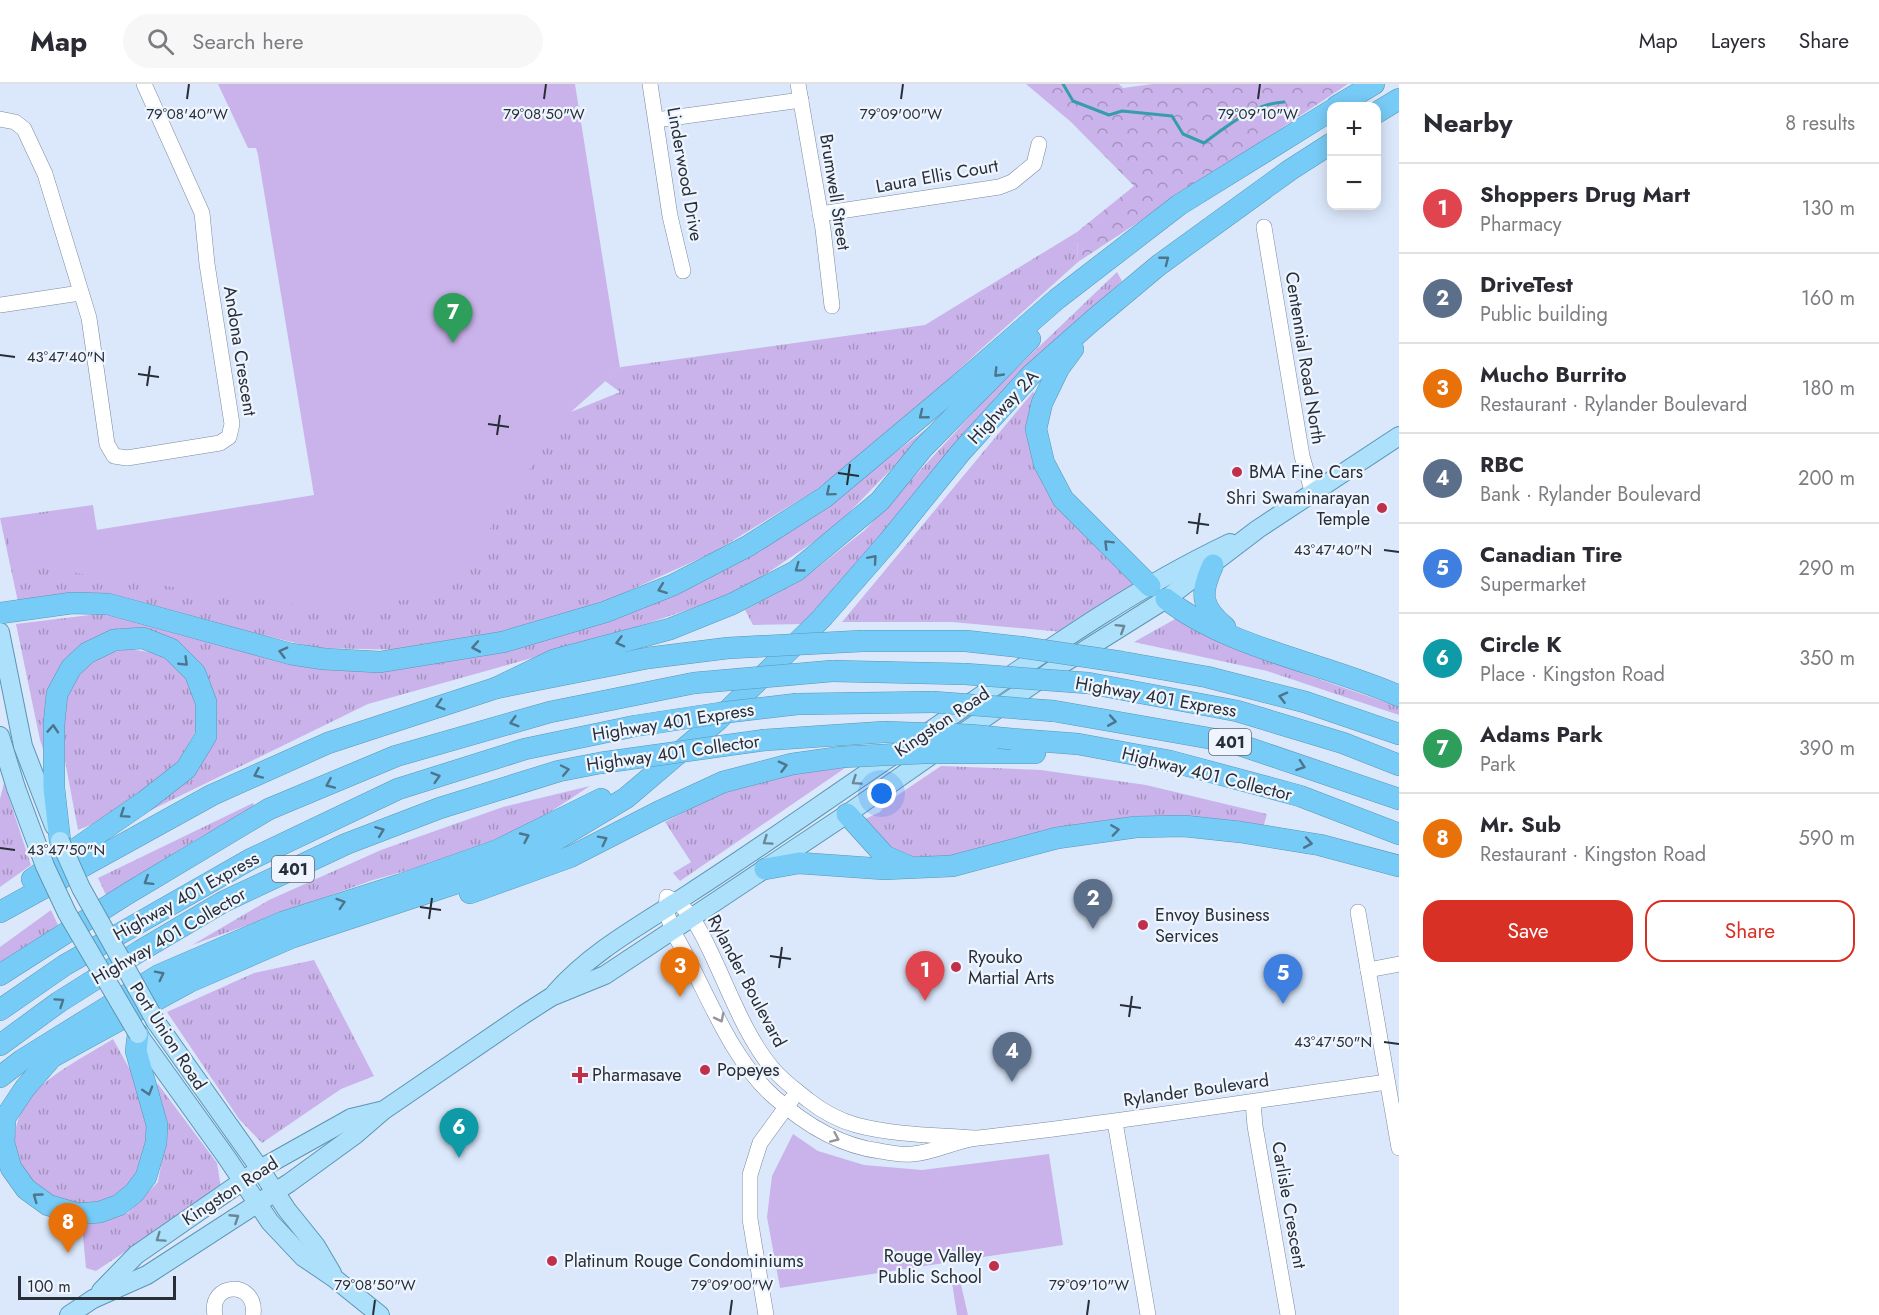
<!DOCTYPE html>
<meta charset="utf-8">
<style>
:root{--surface:#fff;--page:#f7f7f7;--text:#2b2b33;--muted:#7c7c81;--line:#e1e1e2;--accent:#d93025}
body{margin:0;font-family:Jost,sans-serif;background:var(--page);color:var(--text)}
.controls{position:absolute;right:18px;top:18px;display:grid;overflow:hidden;border-radius:12px;box-shadow:0 3px 15px #0003}
.controls button{width:54px;height:54px;display:grid;place-items:center;padding:0;border:0;border-bottom:2px solid var(--line);background:var(--surface);color:var(--text);font:30px sans-serif}
.scale{position:absolute;left:18px;bottom:15px;width:158px;box-sizing:border-box;padding-left:6px;border:3px solid #282e37;border-top:0;font-size:16px;line-height:21px;white-space:nowrap;color:#282e37;-webkit-text-stroke:4px #eef5fe;paint-order:stroke}
.you{position:absolute;left:882px;top:710px;width:21px;height:21px;margin:-15px;border:4px solid #fff;border-radius:50%;background:#1a73e8;box-shadow:0 0 0 9px #1a73e833}
.badge{display:grid;place-items:center;width:39px;height:39px;border-radius:50%;background:var(--accent);color:#fff;font-size:20px;font-weight:700}
.pin{position:absolute;translate:-50% -50px;filter:drop-shadow(0 2px 3px #0008)}
.pin::after{content:'';position:absolute;top:32px;width:21px;height:18px;background:inherit;clip-path:polygon(0 0,100% 0,50% 100%)}
.list{margin:0;padding:0;list-style:none}
h2{display:flex;justify-content:space-between;align-items:center;height:78px;margin:0;padding:0 24px;font-size:26px}
h2 small{font-size:20px;font-weight:400;color:var(--muted)}
.list li{display:grid;grid-template-columns:39px 1fr auto;gap:18px;align-items:center;box-sizing:border-box;height:90px;padding:0 24px;border-top:2px solid var(--line)}
.list b{display:block;font-size:22px;white-space:nowrap}
.list p{margin:0;font-size:20px;white-space:nowrap;color:var(--muted)}
.list em{font-size:20px;font-style:normal;color:var(--muted)}
.actions{display:flex;gap:12px;padding:18px 24px}
.actions a{flex:1;padding:14px 0;border:2px solid var(--accent);border-radius:18px;text-align:center;font-size:21px;color:var(--accent)}
.actions .main{background:var(--accent);color:#fff}
.icon{flex:none;width:33px;height:33px;fill:none;stroke:currentColor;stroke-width:2;stroke-linecap:round;stroke-linejoin:round}
.map{position:relative;flex:none;width:1399px;height:1231px;overflow:hidden}
header{display:flex;align-items:center;gap:36px;box-sizing:border-box;height:84px;padding:0 30px;background:var(--surface);border-bottom:2px solid var(--line)}
header strong{font-size:28px}
nav{display:flex;gap:33px;margin-inline-start:auto;font-size:21px}
.search{width:420px;height:54px;background:var(--page);display:flex;align-items:center;gap:15px;box-sizing:border-box;padding:0 21px;border-radius:33px;color:var(--muted);font-size:22px}
main{display:flex}
aside{flex:1;background:var(--surface)}
.map>svg:first-child{display:block}
.grass{fill:url(#grass-tufts)}
.forest{fill:url(#forest-crowns)}
.park{fill:#cab3ea}
.lines{fill:none;stroke-linecap:round;stroke-linejoin:round}
.stream{stroke:#359dac;stroke-width:3}
.minor-casing{stroke:#7a899e;stroke-width:16}
.major-casing{stroke:#5b95b4;stroke-width:20}
.highway-casing{stroke:#5b95b4;stroke-width:22}
.minor{stroke:#fff;stroke-width:15}
.major{stroke:#ade0fa;stroke-width:18}
.highway{stroke:#77ccf7;stroke-width:21}
.major-bridge-casing{stroke:#5b95b4;stroke-width:20;stroke-linecap:butt}
.highway-bridge-casing{stroke:#5b95b4;stroke-width:22;stroke-linecap:butt}
.major-bridge{stroke:#ade0fa;stroke-width:18}
.highway-bridge{stroke:#77ccf7;stroke-width:21}
.oneway{stroke:#4c758d}
.oneway2{stroke:#6a8798}
.oneway3{stroke:#94969b}
.ticks{fill:none;stroke:#282e37;stroke-width:2}
.poi-dot{fill:#c1304b;stroke:#eef5fe;stroke-width:2}
.labels{text-anchor:middle;stroke-width:4.5;stroke-linejoin:round;paint-order:stroke}
.shield{fill:#eef5fe;stroke:#636a73;stroke-width:1.5}
.shield-label{font-size:16px;font-weight:bold;fill:#282e37}
.street-label{font-size:18px;fill:#282e37;stroke:#eef5fe}
.poi-label{font-size:18px;fill:#282e37;stroke:#eef5fe;text-anchor:start}
.ticks-label{font-size:15px;text-anchor:middle;fill:#282e37;stroke:#eef5fe;stroke-width:4.5;stroke-linejoin:round;paint-order:stroke}
</style>
<header>
<strong>Map</strong>
<div class="search"><svg class="icon" aria-label="search" viewBox="0 0 24 24"><circle cx="10" cy="10" r="6"/><path d="M15 15l6 6"/></svg>Search here</div>
<nav><a>Map</a><a>Layers</a><a>Share</a></nav>
</header>
<main>
<div class="map">
<svg width="1399" height="1231" viewBox="0 0 1399 1231">
<defs>
<pattern id="grass-tufts" width="24" height="20" patternUnits="userSpaceOnUse" patternTransform="scale(1.5)"><rect width="24" height="20" fill="#cab3ea"/><path d="M3 7l-1-3M5 7V3M7 7l1-3M15 17l-1-3M17 17v-4M19 17l1-3" fill="none" stroke="#a492be"/></pattern>
<pattern id="forest-crowns" width="20" height="18" patternUnits="userSpaceOnUse" patternTransform="scale(1.5)"><rect width="20" height="18" fill="#cab3ea"/><path d="M2 6a3 3 0 1 1 6 0M12 15a3 3 0 1 1 6 0" fill="none" stroke="#a492be"/></pattern>
</defs>
<rect width="100%" height="100%" fill="#dbe8fb"/>
<g class="grass">
<polygon points="1077,148 1078,178 980,266 891,349 814,407 714,468 613,514 498,552 408,566 317,564 167,528 18,518 0,434 93,421 97,447 241,462 620,308 605,297 621,283 925,241"/>
<polygon points="1117,188 1122,197 997,312 805,540 753,541 745,526 802,496 865,446 997,303"/>
<polygon points="1033,308 1039,312 1033,371 1044,403 1136,500 1063,548 952,538 842,538"/>
<polygon points="941,334 834,444 760,494 722,514 611,552 368,620 141,731 177,701 213,625 145,547 79,566 46,674 40,656 16,540 98,530 132,534 307,580 494,570 824,422"/>
<polygon points="1177,534 1256,573 1399,623 1399,631 1267,587 1134,558"/>
<polygon points="129,565 156,569 177,582 190,597 200,625 195,648 179,676 167,690 103,736 78,746 65,677 61,676 65,621 71,601 86,581 103,570"/>
<path d="M851,680l-171,117 -7,-8 18,-11 -26,-40c26,-13 52,-29 80,-37 35,-11 70,-15 106,-21z"/>
<polygon points="941,682 1041,686 1146,701 1267,730 1263,744 1175,737 952,775 900,775 863,736 880,728 889,717"/>
<polygon points="4,699 31,781 0,803 0,715"/>
<polygon points="590,702 521,747 456,773 373,796 192,861 269,816 381,766 503,723"/>
<polygon points="253,719 255,723 197,755 106,811 98,794"/>
<polygon points="51,826 58,841 0,881 0,863"/>
<polygon points="314,876 374,992 341,1005 262,1059 239,1035 167,928 254,889"/>
<path d="M113,955l25,45 8,23 3,51c-8,10 -26,37 -36,42 -31,14 -76,2 -93,-29 -11,-22 -6,-51 8,-70 18,-26 58,-45 85,-62z"/>
<polygon points="158,1000 217,1079 221,1104 96,1187 86,1184 82,1142 128,1129 158,1098 162,1075 152,1003"/>
</g>
<polygon class="forest" points="1026,0 1119,0 1123,4 1152,0 1348,0 1078,178 1077,148 1134,102 1071,38"/>
<g class="park">
<polygon points="218,0 575,0 620,284 562,336 447,510 331,526 21,481 9,459 5,436 86,423 92,422 96,446 314,411 258,71 256,64 248,64"/>
<polygon points="793,1050 818,1067 864,1081 922,1086 1049,1070 1063,1161 780,1204 767,1133 772,1092"/>
<polygon points="951,1192 959,1192 968,1231 957,1231"/>
</g>
<g class="lines">
<path class="stream" d="M1063,0l10,17 36,14 13,-4 50,5 11,18 21,9c23,-17 51,-40 80,-41"/>
<defs>
<g id="minor">
<polyline points="650,0 670,132 683,187"/>
<polyline points="798,0 823,145 832,222"/>
<polyline points="0,35 15,38 24,45 45,90 89,234 107,360 114,372 127,374 220,359 229,353 232,340 207,180 202,129 144,0"/>
<polyline points="656,36 801,16"/>
<polyline points="820,130 999,103 1012,98 1034,80 1039,60"/>
<polyline points="1264,143 1302,372 1313,410"/>
<polyline points="0,221 80,209"/>
<polyline points="1358,828 1399,1064"/>
<polyline points="1368,886 1399,880"/>
<polyline points="1253,1018 1255,1042 1288,1231"/>
<polyline points="1115,1038 1148,1231"/>
<path d="M974,1054c-40,-3 -80,-3 -118,-13 -18,-5 -34,-14 -48,-25 -12,-10 -25,-19 -35,-31 -26,-30 -43,-76 -60,-112 -11,-23 -22,-50 -46,-60l-1,12 6,21c32,53 55,125 101,166 30,27 66,50 107,55 10,2 22,4 32,3 22,-1 44,-14 66,-16 137,-15 272,-37 409,-56"/>
<path d="M215,1231c-7,-34 43,-35 38,0"/>
<polyline points="766,1231 750,1135 750,1091 760,1059 792,1015"/>
</g>
<g id="major">
<polyline points="0,548 23,662 54,742"/>
<polyline points="0,652 16,704"/>
<path d="M921,653c100,-68 199,-142 309,-194"/>
<path d="M555,909c38,-43 88,-69 135,-100 70,-45 138,-94 208,-141"/>
<polyline points="156,938 260,1085 287,1126 316,1162 332,1189"/>
<polyline points="138,950 227,1074 270,1138 303,1173 334,1194 380,1231"/>
<polyline points="101,1207 136,1171 260,1085 351,1034 380,1027"/>
<polyline points="69,1231 93,1215 147,1191 289,1099 355,1051 384,1026 523,931 551,913 605,891 703,826 847,730 1056,584 1166,515 1258,445 1399,352"/>
</g>
<g id="highway">
<polyline points="1337,22 1374,0"/>
<polyline points="1376,29 1399,15"/>
<polyline points="1073,265 1059,284 1042,319 1036,345 1044,379 1063,415 1150,502"/>
<path d="M1213,481c-13,28 -13,41 12,62"/>
<path d="M1166,515c64,50 159,64 233,97"/>
<polyline points="0,529 72,519 108,520 291,570 324,575 380,578 503,558 605,528 673,501 748,462 825,413 955,304 1057,215 1179,121 1332,26"/>
<polyline points="862,557 966,557 1020,563"/>
<polyline points="1122,578 1207,593 1305,618 1399,650"/>
<polyline points="832,587 965,590"/>
<polyline points="1088,599 1237,627 1343,659 1399,681"/>
<polyline points="496,604 554,576 670,545 732,520 796,487 880,417 923,364 1030,255"/>
<polyline points="797,620 933,618"/>
<polyline points="1054,627 1231,658 1399,715"/>
<polyline points="1012,655 1078,660 1170,677 1300,712 1399,750"/>
<polyline points="765,656 884,648"/>
<polyline points="988,669 1035,669"/>
<polyline points="847,730 885,772 908,782"/>
<polyline points="765,785 799,779 884,785 952,782 1057,754 1136,743 1184,742 1240,748 1320,761 1399,782"/>
<polyline points="32,795 145,717 186,685 206,652 206,618 195,589 171,565 143,554 114,556 87,569 71,584 57,610 54,640 54,704 60,757"/>
<polyline points="470,809 570,773 658,728 723,698 792,680 842,673"/>
<polyline points="0,828 212,711 328,659 496,604 648,574 728,564"/>
<polyline points="0,891 127,810 269,725 396,672 550,628 694,599"/>
<polyline points="0,926 65,881 249,776 398,705 525,665 635,642"/>
<polyline points="138,950 136,967 157,1041 156,1059 146,1093 134,1109 119,1121 100,1128 78,1130 48,1121 26,1105 11,1084 4,1059 5,1034 25,1004 52,973 189,898 293,853 463,797 539,766 626,714 719,635 821,535 889,457 961,368 1032,290 1092,237 1159,181 1290,86 1332,59"/>
<polyline points="0,961 59,918 140,867 223,818 346,760 440,724 559,687 600,679"/>
<polyline points="0,993 22,976 159,891 283,838 399,801 498,766 601,715"/>
</g>
</defs>
<use href="#minor" class="minor-casing"/>
<use href="#major" class="major-casing"/>
<use href="#highway" class="highway-casing"/>
<use href="#minor" class="minor"/>
<use href="#major" class="major"/>
<use href="#highway" class="highway"/>
<defs>
<g id="major-bridge">
<polyline points="16,704 45,782 67,829 138,950"/>
<polyline points="60,757 81,804 156,938"/>
</g>
<g id="highway-bridge">
<polyline points="1020,563 1122,578"/>
<polyline points="728,564 862,557"/>
<polyline points="965,590 1088,599"/>
<polyline points="694,599 832,587"/>
<polyline points="933,618 1054,627"/>
<polyline points="635,642 720,629 797,620"/>
<polyline points="884,648 970,651 1012,655"/>
<polyline points="842,673 923,669 988,669"/>
<polyline points="600,679 765,656"/>
</g>
</defs>
<use href="#major-bridge" class="major-bridge-casing"/>
<use href="#highway-bridge" class="highway-bridge-casing"/>
<use href="#major-bridge" class="major-bridge"/>
<use href="#highway-bridge" class="highway-bridge"/>
</g>
<defs><path id="oneway-chevron" d="M-2-3.5L2.5 0L-2 3.5" fill="none" stroke-width="1.6" stroke-linecap="round" stroke-linejoin="round" transform="scale(1.5)"/></defs>
<g class="oneway">
<use href="#oneway-chevron" transform="translate(1165 176) rotate(-38)"/>
<use href="#oneway-chevron" transform="translate(998 289) rotate(134)"/>
<use href="#oneway-chevron" transform="translate(923 331) rotate(141)"/>
<use href="#oneway-chevron" transform="translate(830 408) rotate(140)"/>
<use href="#oneway-chevron" transform="translate(1108 460) rotate(-135)"/>
<use href="#oneway-chevron" transform="translate(873 475) rotate(-49)"/>
<use href="#oneway-chevron" transform="translate(799 484) rotate(144)"/>
<use href="#oneway-chevron" transform="translate(662 505) rotate(159)"/>
<use href="#oneway-chevron" transform="translate(620 558) rotate(165)"/>
<use href="#oneway-chevron" transform="translate(476 563) rotate(170)"/>
<use href="#oneway-chevron" transform="translate(283 568) rotate(-165)"/>
<use href="#oneway-chevron" transform="translate(184 578) rotate(44)"/>
<use href="#oneway-chevron" transform="translate(1283 613) rotate(-166)"/>
<use href="#oneway-chevron" transform="translate(440 621) rotate(163)"/>
<use href="#oneway-chevron" transform="translate(1112 637) rotate(10)"/>
<use href="#oneway-chevron" transform="translate(514 638) rotate(164)"/>
<use href="#oneway-chevron" transform="translate(53 645) rotate(-86)"/>
<use href="#oneway-chevron" transform="translate(783 682) rotate(-15)"/>
<use href="#oneway-chevron" transform="translate(1301 682) rotate(19)"/>
<use href="#oneway-chevron" transform="translate(565 686) rotate(-12)"/>
<use href="#oneway-chevron" transform="translate(258 690) rotate(156)"/>
<use href="#oneway-chevron" transform="translate(436 693) rotate(-17)"/>
<use href="#oneway-chevron" transform="translate(330 700) rotate(157)"/>
<use href="#oneway-chevron" transform="translate(124 730) rotate(146)"/>
<use href="#oneway-chevron" transform="translate(1115 746) rotate(-8)"/>
<use href="#oneway-chevron" transform="translate(380 747) rotate(-21)"/>
<use href="#oneway-chevron" transform="translate(525 753) rotate(-25)"/>
<use href="#oneway-chevron" transform="translate(603 756) rotate(-27)"/>
<use href="#oneway-chevron" transform="translate(1308 759) rotate(10)"/>
<use href="#oneway-chevron" transform="translate(148 797) rotate(148)"/>
<use href="#oneway-chevron" transform="translate(341 819) rotate(-18)"/>
<use href="#oneway-chevron" transform="translate(160 891) rotate(-27)"/>
<use href="#oneway-chevron" transform="translate(60 918) rotate(-34)"/>
<use href="#oneway-chevron" transform="translate(148 1007) rotate(73)"/>
<use href="#oneway-chevron" transform="translate(37 1113) rotate(-144)"/>
</g>
<g class="oneway2">
<use href="#oneway-chevron" transform="translate(1121 544) rotate(-32)"/>
<use href="#oneway-chevron" transform="translate(856 697) rotate(146)"/>
<use href="#oneway-chevron" transform="translate(767 757) rotate(146)"/>
<use href="#oneway-chevron" transform="translate(235 1134) rotate(-33)"/>
<use href="#oneway-chevron" transform="translate(160 1154) rotate(145)"/>
</g>
<g class="oneway3">
<use href="#oneway-chevron" transform="translate(720 934) rotate(63)"/>
<use href="#oneway-chevron" transform="translate(835 1054) rotate(24)"/>
</g>
<path class="ticks" d="M187,15l2,-15M544,15l2,-15M901,15l2,-15M1258,15l2,-15M0,271l15,2M138,290l21,3M147,302l3,-20M488,340l21,3M497,351l3,-20M838,389l21,3M847,401l3,-21M1188,438l21,3M1197,450l3,-21M1384,466l15,2M0,764l15,2M420,823l21,3M429,835l3,-21M770,872l21,3M779,884l3,-21M1120,921l21,3M1129,933l3,-21M1384,958l15,2M373,1231l2,-15M730,1231l2,-15M1087,1231l2,-15"/>
<g class="poi-dot">
<circle cx="1237" cy="388" r="6"/>
<circle cx="1382" cy="424" r="6"/>
<circle cx="1143" cy="841" r="6"/>
<circle cx="956" cy="883" r="6"/>
<circle cx="705" cy="986" r="6"/>
<path d="M577 982h6v6h6v6h-6v6h-6v-6h-6v-6h6z"/>
<circle cx="552" cy="1177" r="6"/>
<circle cx="994" cy="1182" r="6"/>
</g>
<g class="labels">
<g class="shield">
<rect x="1209" y="645" width="42" height="26" rx="4.5"/>
<rect x="272" y="772" width="42" height="26" rx="4.5"/>
</g>
<g class="shield-label">
<text x="1230" y="664">401</text>
<text x="293" y="791">401</text>
</g>
<g class="street-label">
<text transform="translate(685 90) rotate(80)" y="6">Linderwood Drive</text>
<text transform="translate(937 92) rotate(-10)" y="6">Laura Ellis Court</text>
<text transform="translate(835 108) rotate(81)" y="6">Brumwell Street</text>
<text transform="translate(240 267) rotate(81)" y="6">Andona Crescent</text>
<text transform="translate(1305 274) rotate(81)" y="6">Centennial Road North</text>
<text transform="translate(1003 323) rotate(-47)" y="6">Highway 2A</text>
<text transform="translate(1156 613) rotate(10)" y="6">Highway 401 Express</text>
<text transform="translate(673 638) rotate(-9)" y="6">Highway 401 Express</text>
<text transform="translate(942 638) rotate(-34)" y="6">Kingston Road</text>
<text transform="translate(673 669) rotate(-8)" y="6">Highway 401 Collector</text>
<text transform="translate(1207 690) rotate(14)" y="6">Highway 401 Collector</text>
<text transform="translate(186 812) rotate(-29)" y="6">Highway 401 Express</text>
<text transform="translate(169 852) rotate(-30)" y="6">Highway 401 Collector</text>
<text transform="translate(747 897) rotate(62)" y="6">Rylander Boulevard</text>
<text transform="translate(168 952) rotate(57)" y="6">Port Union Road</text>
<text transform="translate(1196 1006) rotate(-8)" y="6">Rylander Boulevard</text>
<text transform="translate(230 1107) rotate(-33)" y="6">Kingston Road</text>
<text transform="translate(1289 1121) rotate(80)" y="6">Carlisle Crescent</text>
</g>
<g class="poi-label">
<text x="1249" y="394">BMA Fine Cars</text>
<text x="1370" y="420" text-anchor="end">Shri Swaminarayan<tspan x="1370" dy="21">Temple</tspan></text>
<text x="1155" y="837">Envoy Business<tspan x="1155" dy="21">Services</tspan></text>
<text x="968" y="879">Ryouko<tspan x="968" dy="21">Martial Arts</tspan></text>
<text x="717" y="992">Popeyes</text>
<text x="592" y="997">Pharmasave</text>
<text x="982" y="1178" text-anchor="end">Rouge Valley<tspan x="982" dy="21">Public School</tspan></text>
<text x="564" y="1183">Platinum Rouge Condominiums</text>
</g>
</g>
<g class="ticks-label">
<text x="187" y="35">79°08'40"W</text>
<text x="544" y="35">79°08'50"W</text>
<text x="901" y="35">79°09'00"W</text>
<text x="1258" y="35">79°09'10"W</text>
<text x="66" y="278">43°47'40"N</text>
<text x="1333" y="471">43°47'40"N</text>
<text x="66" y="771">43°47'50"N</text>
<text x="1333" y="963">43°47'50"N</text>
<text x="375" y="1206">79°08'50"W</text>
<text x="732" y="1206">79°09'00"W</text>
<text x="1089" y="1206">79°09'10"W</text>
</g>
</svg>
<div class="controls">
<button>+</button>
<button>−</button>
</div>
<div class="scale">100 m</div>
<div class="you"></div>
<div class="pin badge" style="left:925px;top:917px;background:#e0444e">1</div>
<div class="pin badge" style="left:1093px;top:845px;background:#5c6f8a">2</div>
<div class="pin badge" style="left:680px;top:913px;background:#e8710a">3</div>
<div class="pin badge" style="left:1012px;top:998px;background:#5c6f8a">4</div>
<div class="pin badge" style="left:1283px;top:920px;background:#3f7fe0">5</div>
<div class="pin badge" style="left:459px;top:1074px;background:#0f9aa8">6</div>
<div class="pin badge" style="left:453px;top:259px;background:#2e9e5b">7</div>
<div class="pin badge" style="left:68px;top:1169px;background:#e8710a">8</div>
</div>
<aside>
<h2>Nearby<small>8 results</small></h2>
<ul class="list">
<li><span class="badge" style="background:#e0444e">1</span><div><b>Shoppers Drug Mart</b><p>Pharmacy</p></div><em>130 m</em></li>
<li><span class="badge" style="background:#5c6f8a">2</span><div><b>DriveTest</b><p>Public building</p></div><em>160 m</em></li>
<li><span class="badge" style="background:#e8710a">3</span><div><b>Mucho Burrito</b><p>Restaurant · Rylander Boulevard</p></div><em>180 m</em></li>
<li><span class="badge" style="background:#5c6f8a">4</span><div><b>RBC</b><p>Bank · Rylander Boulevard</p></div><em>200 m</em></li>
<li><span class="badge" style="background:#3f7fe0">5</span><div><b>Canadian Tire</b><p>Supermarket</p></div><em>290 m</em></li>
<li><span class="badge" style="background:#0f9aa8">6</span><div><b>Circle K</b><p>Place · Kingston Road</p></div><em>350 m</em></li>
<li><span class="badge" style="background:#2e9e5b">7</span><div><b>Adams Park</b><p>Park</p></div><em>390 m</em></li>
<li><span class="badge" style="background:#e8710a">8</span><div><b>Mr. Sub</b><p>Restaurant · Kingston Road</p></div><em>590 m</em></li>
</ul>
<div class="actions"><a class="main">Save</a><a>Share</a></div>
</aside>
</main>
